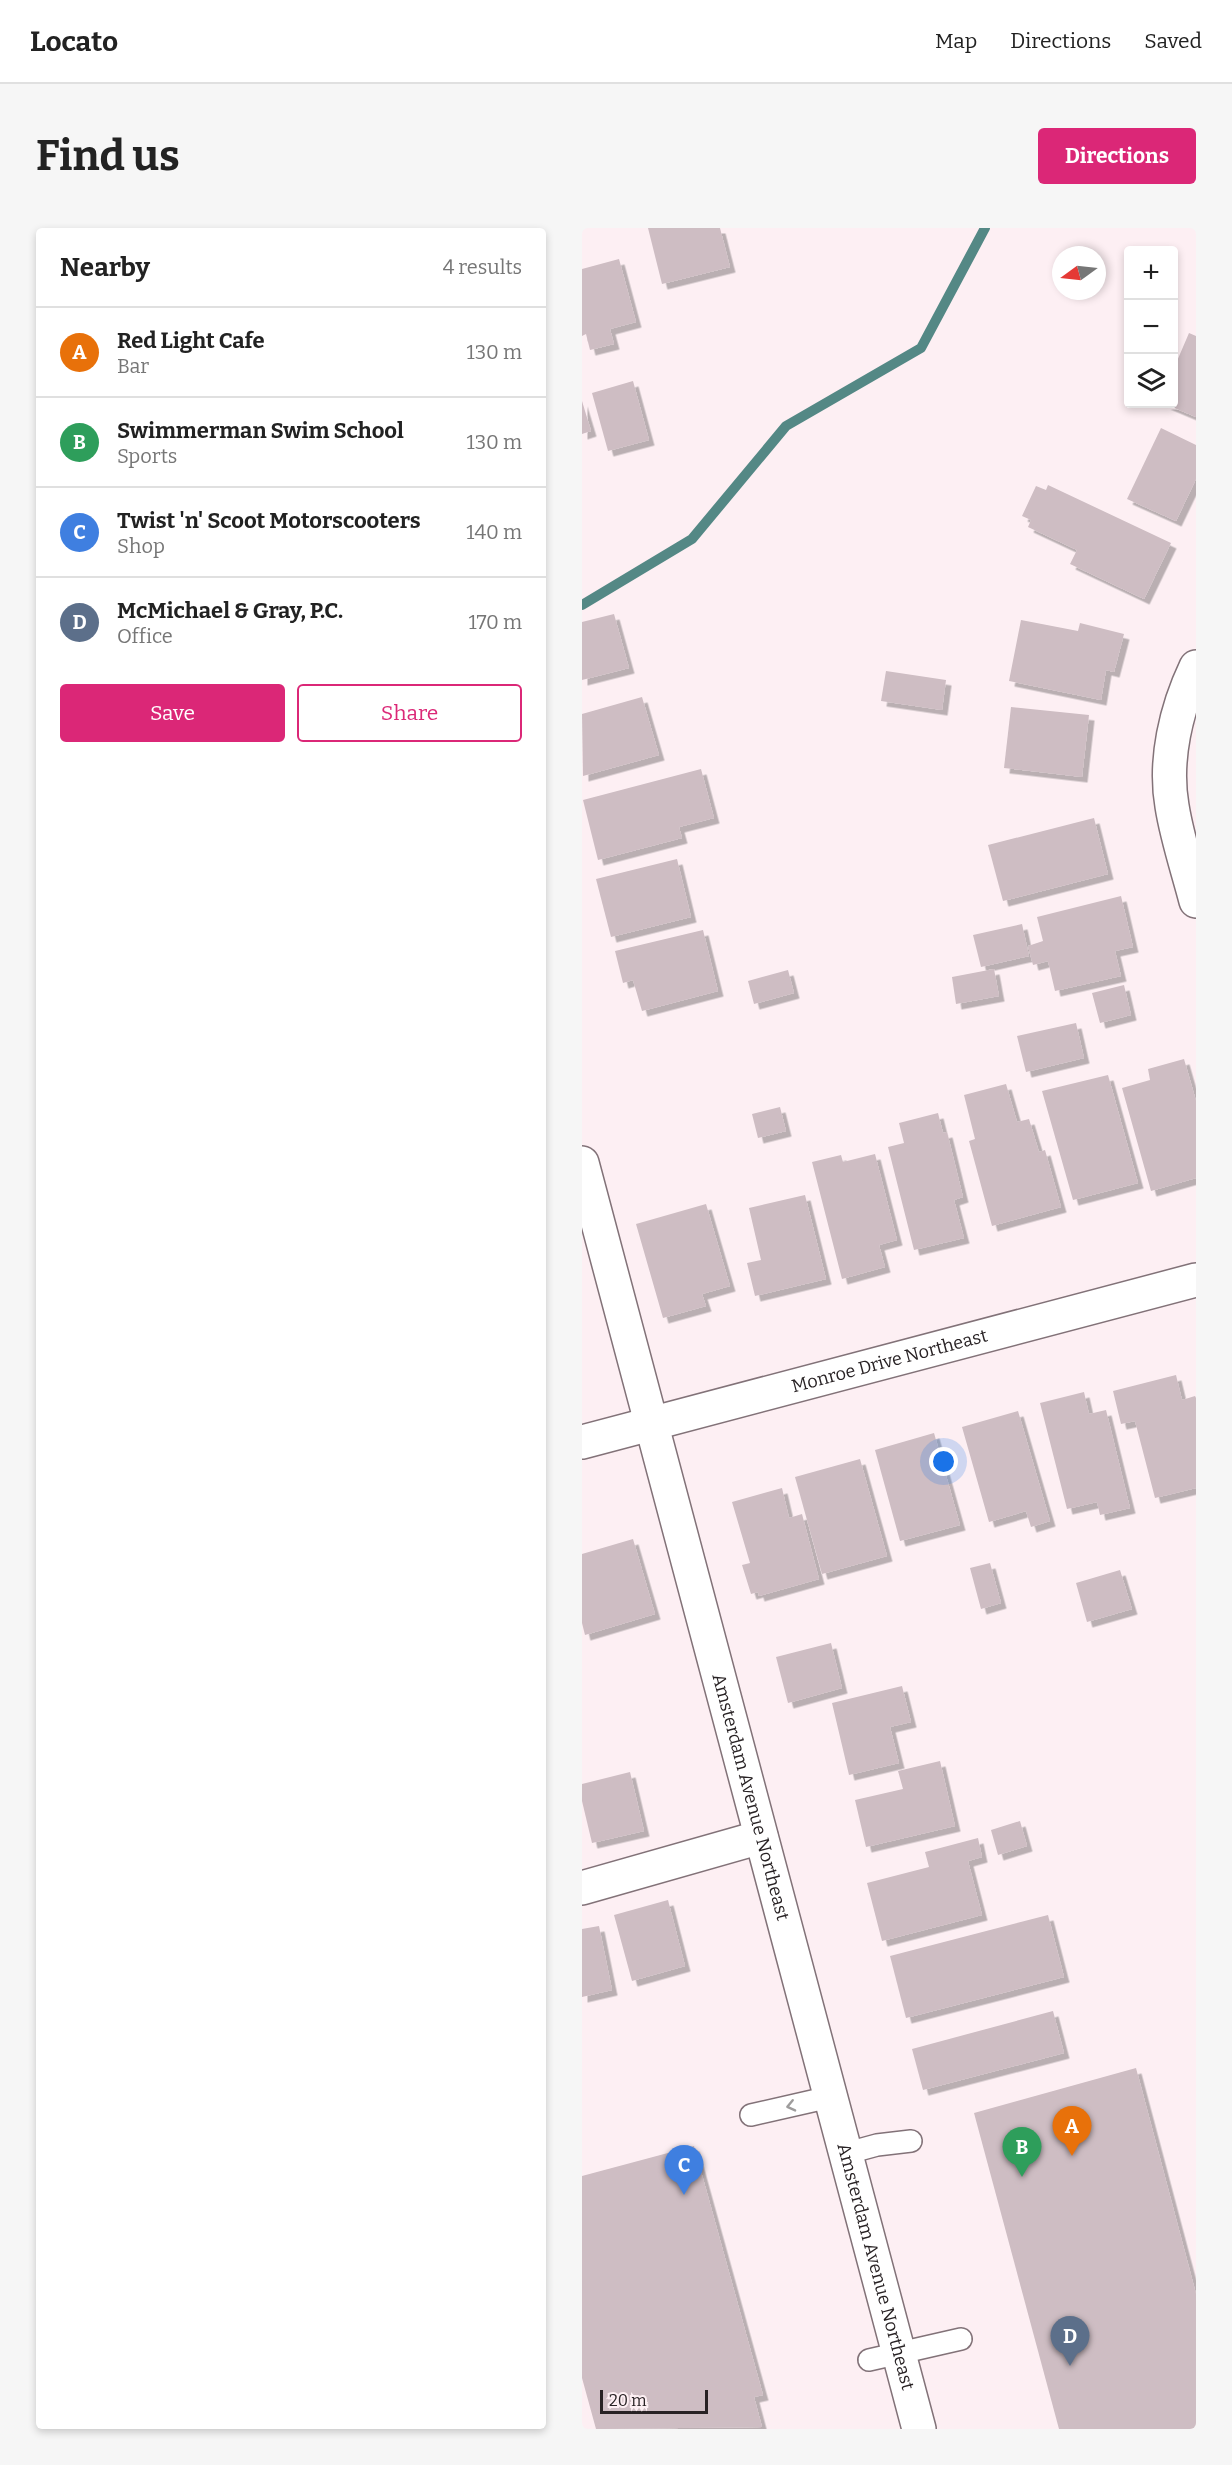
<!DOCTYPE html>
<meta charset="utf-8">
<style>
:root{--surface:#fff;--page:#f6f6f6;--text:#222;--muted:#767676;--line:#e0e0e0;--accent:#db2777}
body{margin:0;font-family:Bitter,serif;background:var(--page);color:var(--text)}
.controls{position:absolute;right:18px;top:18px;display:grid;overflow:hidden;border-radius:6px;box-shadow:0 3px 9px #0003}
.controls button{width:54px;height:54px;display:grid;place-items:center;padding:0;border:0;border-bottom:2px solid var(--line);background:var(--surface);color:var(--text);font:30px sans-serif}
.compass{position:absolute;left:470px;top:18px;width:54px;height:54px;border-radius:50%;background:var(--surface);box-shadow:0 3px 9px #0003;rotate:255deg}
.scale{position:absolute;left:18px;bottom:15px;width:108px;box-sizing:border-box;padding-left:6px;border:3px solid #282224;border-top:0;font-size:16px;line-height:21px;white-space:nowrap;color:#282224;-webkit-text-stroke:4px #fdeff3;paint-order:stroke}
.you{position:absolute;left:362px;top:1234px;width:21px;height:21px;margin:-15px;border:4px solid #fff;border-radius:50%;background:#1a73e8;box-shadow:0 0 0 9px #1a73e833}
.badge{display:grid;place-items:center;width:39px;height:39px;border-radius:50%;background:var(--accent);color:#fff;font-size:20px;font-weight:700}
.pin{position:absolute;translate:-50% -50px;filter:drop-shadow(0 2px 3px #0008)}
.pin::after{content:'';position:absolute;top:32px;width:21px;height:18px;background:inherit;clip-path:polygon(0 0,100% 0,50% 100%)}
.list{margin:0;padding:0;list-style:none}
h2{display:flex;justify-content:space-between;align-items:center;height:78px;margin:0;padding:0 24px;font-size:26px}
h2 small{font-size:20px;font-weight:400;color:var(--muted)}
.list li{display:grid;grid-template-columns:39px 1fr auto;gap:18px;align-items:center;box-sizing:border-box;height:90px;padding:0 24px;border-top:2px solid var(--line)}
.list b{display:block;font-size:22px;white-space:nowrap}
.list p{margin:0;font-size:20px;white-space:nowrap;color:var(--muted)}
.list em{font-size:20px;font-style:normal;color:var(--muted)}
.actions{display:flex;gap:12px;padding:18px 24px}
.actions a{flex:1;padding:14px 0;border:2px solid var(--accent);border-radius:6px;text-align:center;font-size:21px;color:var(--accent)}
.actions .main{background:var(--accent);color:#fff}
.icon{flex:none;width:33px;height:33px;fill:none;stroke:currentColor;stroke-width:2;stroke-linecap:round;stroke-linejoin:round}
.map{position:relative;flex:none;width:614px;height:2201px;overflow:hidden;border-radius:6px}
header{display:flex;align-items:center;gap:36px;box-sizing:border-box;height:84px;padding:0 30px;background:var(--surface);border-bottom:2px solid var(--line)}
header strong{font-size:28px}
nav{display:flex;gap:33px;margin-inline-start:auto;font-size:21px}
.intro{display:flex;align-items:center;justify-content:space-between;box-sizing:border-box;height:144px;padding:0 36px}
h1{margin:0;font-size:42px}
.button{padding:15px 27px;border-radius:6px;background:var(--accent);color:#fff;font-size:21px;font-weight:700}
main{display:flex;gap:36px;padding:0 36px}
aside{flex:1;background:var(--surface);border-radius:6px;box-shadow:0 3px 9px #0003}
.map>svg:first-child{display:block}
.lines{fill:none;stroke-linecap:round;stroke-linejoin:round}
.stream{stroke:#548885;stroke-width:10}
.building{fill:#cebdc3;filter:url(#shadow)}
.service-casing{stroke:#827278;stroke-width:24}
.minor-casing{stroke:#827278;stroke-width:36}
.secondary-casing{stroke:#827278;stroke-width:36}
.service{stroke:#fff;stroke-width:21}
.minor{stroke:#fff;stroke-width:33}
.secondary{stroke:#fff;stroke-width:33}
.oneway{stroke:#9e9c9c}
.labels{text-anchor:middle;stroke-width:6;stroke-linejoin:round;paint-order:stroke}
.street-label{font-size:18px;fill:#282224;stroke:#fdeff3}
</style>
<header>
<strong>Locato</strong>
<nav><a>Map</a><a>Directions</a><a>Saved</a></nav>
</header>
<div class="intro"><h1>Find us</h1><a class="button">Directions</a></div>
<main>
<aside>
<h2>Nearby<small>4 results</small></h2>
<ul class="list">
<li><span class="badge" style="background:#e8710a">A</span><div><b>Red Light Cafe</b><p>Bar</p></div><em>130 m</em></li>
<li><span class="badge" style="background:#2e9e5b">B</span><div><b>Swimmerman Swim School</b><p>Sports</p></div><em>130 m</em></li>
<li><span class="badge" style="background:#3f7fe0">C</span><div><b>Twist 'n' Scoot Motorscooters</b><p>Shop</p></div><em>140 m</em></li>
<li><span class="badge" style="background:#5c6f8a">D</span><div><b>McMichael &amp; Gray, P.C.</b><p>Office</p></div><em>170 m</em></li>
</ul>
<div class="actions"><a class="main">Save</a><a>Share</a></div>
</aside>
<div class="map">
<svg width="614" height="2201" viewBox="0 0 614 2201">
<defs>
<filter id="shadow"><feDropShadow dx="5.5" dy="5.5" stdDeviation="0" flood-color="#0004"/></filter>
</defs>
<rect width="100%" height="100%" fill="#fdeff3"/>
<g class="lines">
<polyline class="stream" points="0,377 110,311 204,198 339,120 403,0"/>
</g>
<g class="building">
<polygon points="66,0 138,0 148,39 80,56"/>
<polygon points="37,31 54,94 28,101 32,116 8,122 4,106 0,108 0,41"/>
<polygon points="607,105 614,108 614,189 583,176 592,176 592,140"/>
<polygon points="51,153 67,212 26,223 10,165"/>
<polygon points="0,173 9,203 0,206"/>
<polygon points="579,200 614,217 614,251 594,293 545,271"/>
<polygon points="466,257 589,315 562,371 488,336 495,322 446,299 449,292 440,288 454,258 464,262"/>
<polygon points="32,386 47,440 0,452 0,394"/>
<polygon points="439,392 496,403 498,395 542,406 532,444 524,442 519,472 427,453"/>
<polygon points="304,443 364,452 360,482 299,473"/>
<polygon points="60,469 77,527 1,548 0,486"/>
<polygon points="429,479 507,487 500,549 422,540"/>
<polygon points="119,541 132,590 97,599 100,610 16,632 1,572"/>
<polygon points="512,590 526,646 421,673 406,617"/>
<polygon points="95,631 109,689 29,709 14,651"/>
<polygon points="539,668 551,719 533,723 539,748 473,763 466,733 451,737 446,718 461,713 455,689"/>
<polygon points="440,696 447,728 399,739 391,707"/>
<polygon points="121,702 136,763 60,783 51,752 41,755 33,723"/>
<polygon points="412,741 417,768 374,776 370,749"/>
<polygon points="206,742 212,765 172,776 166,753"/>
<polygon points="542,757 549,787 518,795 510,765"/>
<polygon points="494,795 502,830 444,844 435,808"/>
<polygon points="602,831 614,873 614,950 569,963 540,860 568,852 566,841"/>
<polygon points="526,847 556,955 491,972 460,863"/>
<polygon points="424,856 435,894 447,891 457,924 463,922 479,979 410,998 387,913 393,911 382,867"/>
<polygon points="198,879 204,903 176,910 170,886"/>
<polygon points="356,885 361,905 365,904 381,969 372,972 382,1010 332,1022 306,919 322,915 317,895"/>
<polygon points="293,926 315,1012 297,1017 303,1039 260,1051 230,934 259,927 261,934"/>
<polygon points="223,967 244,1051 173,1068 165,1035 179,1032 167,980"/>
<polygon points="124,976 148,1058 120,1066 124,1078 81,1090 54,996"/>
<polygon points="594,1147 600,1172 613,1168 614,1170 614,1260 573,1270 553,1193 539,1196 531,1163"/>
<polygon points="502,1164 507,1186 524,1182 548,1280 518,1287 515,1274 485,1281 458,1175"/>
<polygon points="436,1183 468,1293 449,1299 444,1283 407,1294 380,1199"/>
<polygon points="352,1205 378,1297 318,1313 293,1222"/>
<polygon points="278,1231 305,1328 240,1346 213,1249"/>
<polygon points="200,1260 207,1290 220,1286 237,1351 177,1368 176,1364 169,1366 160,1337 168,1335 150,1274"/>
<polygon points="51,1311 73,1386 3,1407 0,1395 0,1326"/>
<polygon points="408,1335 419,1375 399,1381 388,1340"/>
<polygon points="538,1342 550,1381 505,1394 494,1355"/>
<polygon points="249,1415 260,1460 206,1475 194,1429"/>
<polygon points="320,1458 329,1494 308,1499 317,1535 267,1547 250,1475"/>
<polygon points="358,1533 373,1598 284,1619 273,1572 321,1561 316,1543"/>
<polygon points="48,1544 62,1603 10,1615 0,1573 0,1556"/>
<polygon points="438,1593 445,1618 416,1627 409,1602"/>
<polygon points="396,1610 400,1629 386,1633 400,1687 300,1713 285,1655 347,1639 343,1624"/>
<polygon points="86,1672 103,1738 50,1753 32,1687"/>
<polygon points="466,1687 482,1749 324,1790 308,1728"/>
<polygon points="17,1698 30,1762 0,1769 0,1701"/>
<polygon points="471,1783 482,1825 341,1862 330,1821"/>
<polygon points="554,1840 614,2066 614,2201 477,2201 392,1885"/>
<polygon points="112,1918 181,2167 172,2169 180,2199 14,2201 0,2150 0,1948"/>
</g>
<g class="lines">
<defs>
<g id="service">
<polyline points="169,1887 248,1869"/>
<polyline points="262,1926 295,1917 329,1913"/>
<polyline points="287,2132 379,2111"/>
</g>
<g id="minor">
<path d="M614,439c-20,42 -32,93 -24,139 5,32 16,64 24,95"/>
<path id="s1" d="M0,935l337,1266"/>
<polyline points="0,1660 179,1609"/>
</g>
<g id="secondary">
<path id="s2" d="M0,1214l614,-162"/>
</g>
</defs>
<use href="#service" class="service-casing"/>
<use href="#minor" class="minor-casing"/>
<use href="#secondary" class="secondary-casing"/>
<use href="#service" class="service"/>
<use href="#minor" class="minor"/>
<use href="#secondary" class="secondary"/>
</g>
<defs><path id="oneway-chevron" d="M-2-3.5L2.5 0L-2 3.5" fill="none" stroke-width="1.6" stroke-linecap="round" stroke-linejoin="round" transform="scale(1.5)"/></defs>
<use class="oneway" href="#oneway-chevron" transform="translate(209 1878) rotate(167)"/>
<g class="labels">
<g class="street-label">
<text dy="6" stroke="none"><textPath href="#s2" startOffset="318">Monroe Drive Northeast</textPath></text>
<text dy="6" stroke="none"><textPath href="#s1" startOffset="656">Amsterdam Avenue Northeast</textPath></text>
<text dy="6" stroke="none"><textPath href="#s1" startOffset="1142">Amsterdam Avenue Northeast</textPath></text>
</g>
</g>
</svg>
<div class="controls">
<button>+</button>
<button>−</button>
<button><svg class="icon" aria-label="layers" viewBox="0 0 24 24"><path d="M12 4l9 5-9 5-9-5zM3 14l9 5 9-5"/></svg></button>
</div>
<svg class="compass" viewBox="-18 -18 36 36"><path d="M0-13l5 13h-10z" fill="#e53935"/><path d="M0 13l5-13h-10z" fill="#767676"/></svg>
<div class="scale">20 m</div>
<div class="you"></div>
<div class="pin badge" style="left:490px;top:1928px;background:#e8710a">A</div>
<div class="pin badge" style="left:440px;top:1949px;background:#2e9e5b">B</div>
<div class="pin badge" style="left:102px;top:1967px;background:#3f7fe0">C</div>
<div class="pin badge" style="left:488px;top:2138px;background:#5c6f8a">D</div>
</div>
</main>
